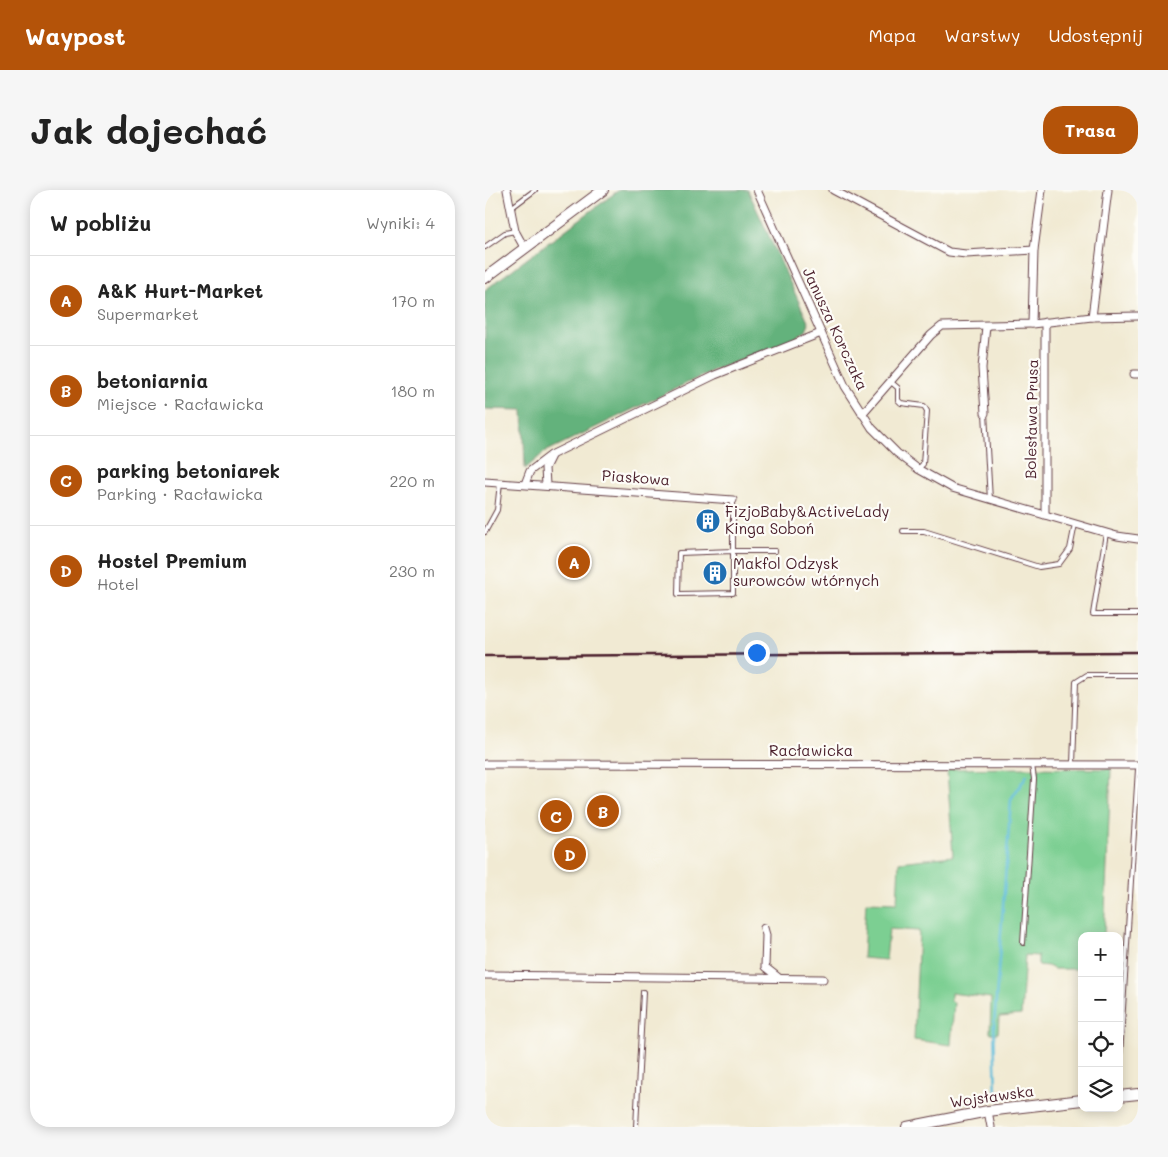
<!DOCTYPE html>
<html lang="pl">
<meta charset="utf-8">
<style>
:root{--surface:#fff;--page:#f6f6f6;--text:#222;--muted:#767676;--line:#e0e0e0;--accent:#b45309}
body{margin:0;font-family:Mali,sans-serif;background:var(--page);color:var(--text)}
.controls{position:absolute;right:15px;bottom:15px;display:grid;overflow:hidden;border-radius:10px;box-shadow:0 2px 12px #0003}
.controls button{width:45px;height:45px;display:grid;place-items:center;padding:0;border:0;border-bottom:1px solid var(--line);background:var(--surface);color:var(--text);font:25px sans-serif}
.you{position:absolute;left:271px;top:462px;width:18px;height:18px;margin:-12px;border:4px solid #fff;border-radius:50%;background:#1a73e8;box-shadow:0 0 0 8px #1a73e833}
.badge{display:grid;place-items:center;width:32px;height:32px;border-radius:50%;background:var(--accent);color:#fff;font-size:16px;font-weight:700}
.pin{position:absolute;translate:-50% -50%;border:2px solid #fff;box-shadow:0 1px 5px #0006}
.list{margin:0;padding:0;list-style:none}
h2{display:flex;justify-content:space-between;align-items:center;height:65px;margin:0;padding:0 20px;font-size:21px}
h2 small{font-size:16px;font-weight:400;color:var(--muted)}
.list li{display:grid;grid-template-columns:32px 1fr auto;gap:15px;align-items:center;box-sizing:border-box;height:90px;padding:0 20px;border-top:1px solid var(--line)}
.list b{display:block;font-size:19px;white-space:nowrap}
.list p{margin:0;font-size:16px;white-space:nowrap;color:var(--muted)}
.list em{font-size:16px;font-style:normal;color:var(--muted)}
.icon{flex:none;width:28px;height:28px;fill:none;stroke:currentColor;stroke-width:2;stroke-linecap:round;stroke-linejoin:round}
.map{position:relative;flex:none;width:653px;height:937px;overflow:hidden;border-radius:20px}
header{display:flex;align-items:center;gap:30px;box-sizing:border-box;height:70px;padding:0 25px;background:var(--accent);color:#fff}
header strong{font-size:24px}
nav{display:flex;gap:28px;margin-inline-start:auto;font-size:18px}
.intro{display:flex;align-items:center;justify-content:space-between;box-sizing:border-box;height:120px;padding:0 30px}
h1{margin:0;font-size:35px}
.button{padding:12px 22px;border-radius:20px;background:var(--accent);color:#fff;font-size:18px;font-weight:700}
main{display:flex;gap:30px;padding:0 30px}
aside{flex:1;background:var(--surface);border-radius:20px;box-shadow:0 2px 12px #0003}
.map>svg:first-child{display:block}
.green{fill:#7bcf92;stroke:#62775e}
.forest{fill:#64b27c;stroke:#576854}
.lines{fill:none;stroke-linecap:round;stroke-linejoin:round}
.stream{stroke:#5bbcda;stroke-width:2.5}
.lane-casing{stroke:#633d44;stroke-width:6}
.street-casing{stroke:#633d44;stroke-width:9}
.secondary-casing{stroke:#633d44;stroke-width:12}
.lane{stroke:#fff;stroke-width:4}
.street{stroke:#fff;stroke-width:7}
.secondary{stroke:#fff;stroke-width:10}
.rail{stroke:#4a1f2b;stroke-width:2.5}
.labels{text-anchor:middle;stroke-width:4.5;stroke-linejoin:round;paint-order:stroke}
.street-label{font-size:15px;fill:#4a1f2b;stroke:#fdfcf7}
.poi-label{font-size:15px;fill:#4a1f2b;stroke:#fdfcf7;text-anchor:start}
</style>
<header>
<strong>Waypost</strong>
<nav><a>Mapa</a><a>Warstwy</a><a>Udostępnij</a></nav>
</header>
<div class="intro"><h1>Jak dojechać</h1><a class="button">Trasa</a></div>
<main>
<aside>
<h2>W pobliżu<small>Wyniki: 4</small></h2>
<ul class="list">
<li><span class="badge">A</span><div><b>A&amp;K Hurt-Market</b><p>Supermarket</p></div><em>170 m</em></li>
<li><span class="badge">B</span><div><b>betoniarnia</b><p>Miejsce · Racławicka</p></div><em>180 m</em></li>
<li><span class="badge">C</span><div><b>parking betoniarek</b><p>Parking · Racławicka</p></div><em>220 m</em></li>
<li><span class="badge">D</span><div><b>Hostel Premium</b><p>Hotel</p></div><em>230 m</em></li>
</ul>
</aside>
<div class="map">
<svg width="653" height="937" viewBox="0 0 653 937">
<rect width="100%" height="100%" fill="#fdfcf7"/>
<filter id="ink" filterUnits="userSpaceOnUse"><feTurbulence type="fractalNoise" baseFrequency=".02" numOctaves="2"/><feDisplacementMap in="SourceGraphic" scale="10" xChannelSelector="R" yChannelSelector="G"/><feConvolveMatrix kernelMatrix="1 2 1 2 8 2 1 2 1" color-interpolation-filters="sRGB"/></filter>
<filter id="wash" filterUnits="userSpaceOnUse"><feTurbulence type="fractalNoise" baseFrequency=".0096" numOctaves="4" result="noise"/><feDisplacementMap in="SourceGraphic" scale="20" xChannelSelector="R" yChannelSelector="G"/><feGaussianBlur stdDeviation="1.12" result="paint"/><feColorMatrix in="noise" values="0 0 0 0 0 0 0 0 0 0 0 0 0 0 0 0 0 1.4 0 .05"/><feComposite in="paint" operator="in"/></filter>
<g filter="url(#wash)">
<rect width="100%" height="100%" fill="#f1ead3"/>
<polygon class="green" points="538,578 626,579 619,746 597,746 597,779 569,779 563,776 553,775 553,766 540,765 536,825 514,827 513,843 505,843 506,808 466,803 466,811 469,812 466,855 429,850 434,741 404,739 401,770 378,768 381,712 412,713 414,672 468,666 462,579"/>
<polygon class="forest" points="134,0 263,0 324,134 321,141 312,146 313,149 229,180 60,262 40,279 38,220 0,219 0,100"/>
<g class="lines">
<polyline class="stream" points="511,907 509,836 526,609 542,585"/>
</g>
</g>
<g filter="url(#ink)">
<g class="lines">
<defs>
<g id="lane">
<polyline points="26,18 50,0"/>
<polyline points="0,57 20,43 30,41"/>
<polyline points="406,192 413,198 413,210 416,213 439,216 442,221 438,274 433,279"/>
<polyline points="500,223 505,310"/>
<polyline points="248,310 248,361 194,363 193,404 248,403 248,361 290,361"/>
<polyline points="418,341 439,341 554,377 574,374 585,359 590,334"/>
<polyline points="0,342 12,320 15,293"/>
<polyline points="621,343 608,424 653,424"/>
<polyline points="588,574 591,492 602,485 653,485"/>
<polyline points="538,753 549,589 547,575"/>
<polyline points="634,882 653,579"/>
<polyline points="151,937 158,802"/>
</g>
<g id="street">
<polyline points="22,0 30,41 40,59"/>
<polyline points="272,0 360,196 387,238 412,263 433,279 467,298 632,346 653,349"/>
<polyline points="348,0 464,62 481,64 549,60"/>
<polyline points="607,127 623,0"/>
<polyline points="547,134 549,60 557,0"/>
<polyline points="649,184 653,184"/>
<polyline points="500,223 497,178 501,136"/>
<polyline points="377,224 446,145 457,136 547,134 607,127 653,126"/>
<polyline points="0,292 248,310"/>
<polyline points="40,294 45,281 66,265 230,185 336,143"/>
<polyline points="61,295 60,278 66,266"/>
<polyline points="560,325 560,132"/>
<polyline points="0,574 653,575"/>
<polyline points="279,738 281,745 280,777 294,788"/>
<polyline points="0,785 338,789"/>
<polyline points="503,921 506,937"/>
</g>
<g id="secondary">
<polyline points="0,88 118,0"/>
<polyline points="634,906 653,904"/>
<polyline points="422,937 503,921 597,910"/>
</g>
</defs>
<use href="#lane" class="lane-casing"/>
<use href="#street" class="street-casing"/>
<use href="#secondary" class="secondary-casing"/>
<use href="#lane" class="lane"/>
<use href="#street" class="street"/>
<use href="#secondary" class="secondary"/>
<polyline class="rail" points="0,466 653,462"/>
</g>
</g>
<defs>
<symbol id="building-disc" viewBox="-11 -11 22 22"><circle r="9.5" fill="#1f6fb2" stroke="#fdfcf7"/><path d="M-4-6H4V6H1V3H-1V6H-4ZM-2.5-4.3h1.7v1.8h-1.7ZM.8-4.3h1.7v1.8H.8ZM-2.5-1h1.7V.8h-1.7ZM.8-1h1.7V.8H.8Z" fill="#fff"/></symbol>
</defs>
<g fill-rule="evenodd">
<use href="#building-disc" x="209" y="317" width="28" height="28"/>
<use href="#building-disc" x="216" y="369" width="28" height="28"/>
</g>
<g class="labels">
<g class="street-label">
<text transform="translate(350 139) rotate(65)" y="5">Janusza Korczaka</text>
<text transform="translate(547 229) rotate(-89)" y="5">Bolesława Prusa</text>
<text transform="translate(151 288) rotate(4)" y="5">Piaskowa</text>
<text x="326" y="566">Racławicka</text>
<text transform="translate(507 907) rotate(-8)" y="5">Wojsławska</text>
</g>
<g class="poi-label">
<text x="240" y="327">FizjoBaby&amp;ActiveLady<tspan x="240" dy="17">Kinga Soboń</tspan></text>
<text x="248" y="379">Makfol Odzysk<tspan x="248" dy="17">surowców wtórnych</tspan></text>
</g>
</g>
</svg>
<div class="controls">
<button>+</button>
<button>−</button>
<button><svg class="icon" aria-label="locate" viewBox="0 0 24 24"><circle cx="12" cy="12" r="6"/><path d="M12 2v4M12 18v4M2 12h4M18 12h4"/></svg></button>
<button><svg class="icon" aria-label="layers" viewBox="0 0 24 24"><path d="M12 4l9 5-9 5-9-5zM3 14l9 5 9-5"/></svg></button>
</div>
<div class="you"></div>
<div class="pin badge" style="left:89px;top:372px">A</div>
<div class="pin badge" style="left:118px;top:621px">B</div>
<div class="pin badge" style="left:71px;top:626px">C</div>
<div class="pin badge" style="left:85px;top:664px">D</div>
</div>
</main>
